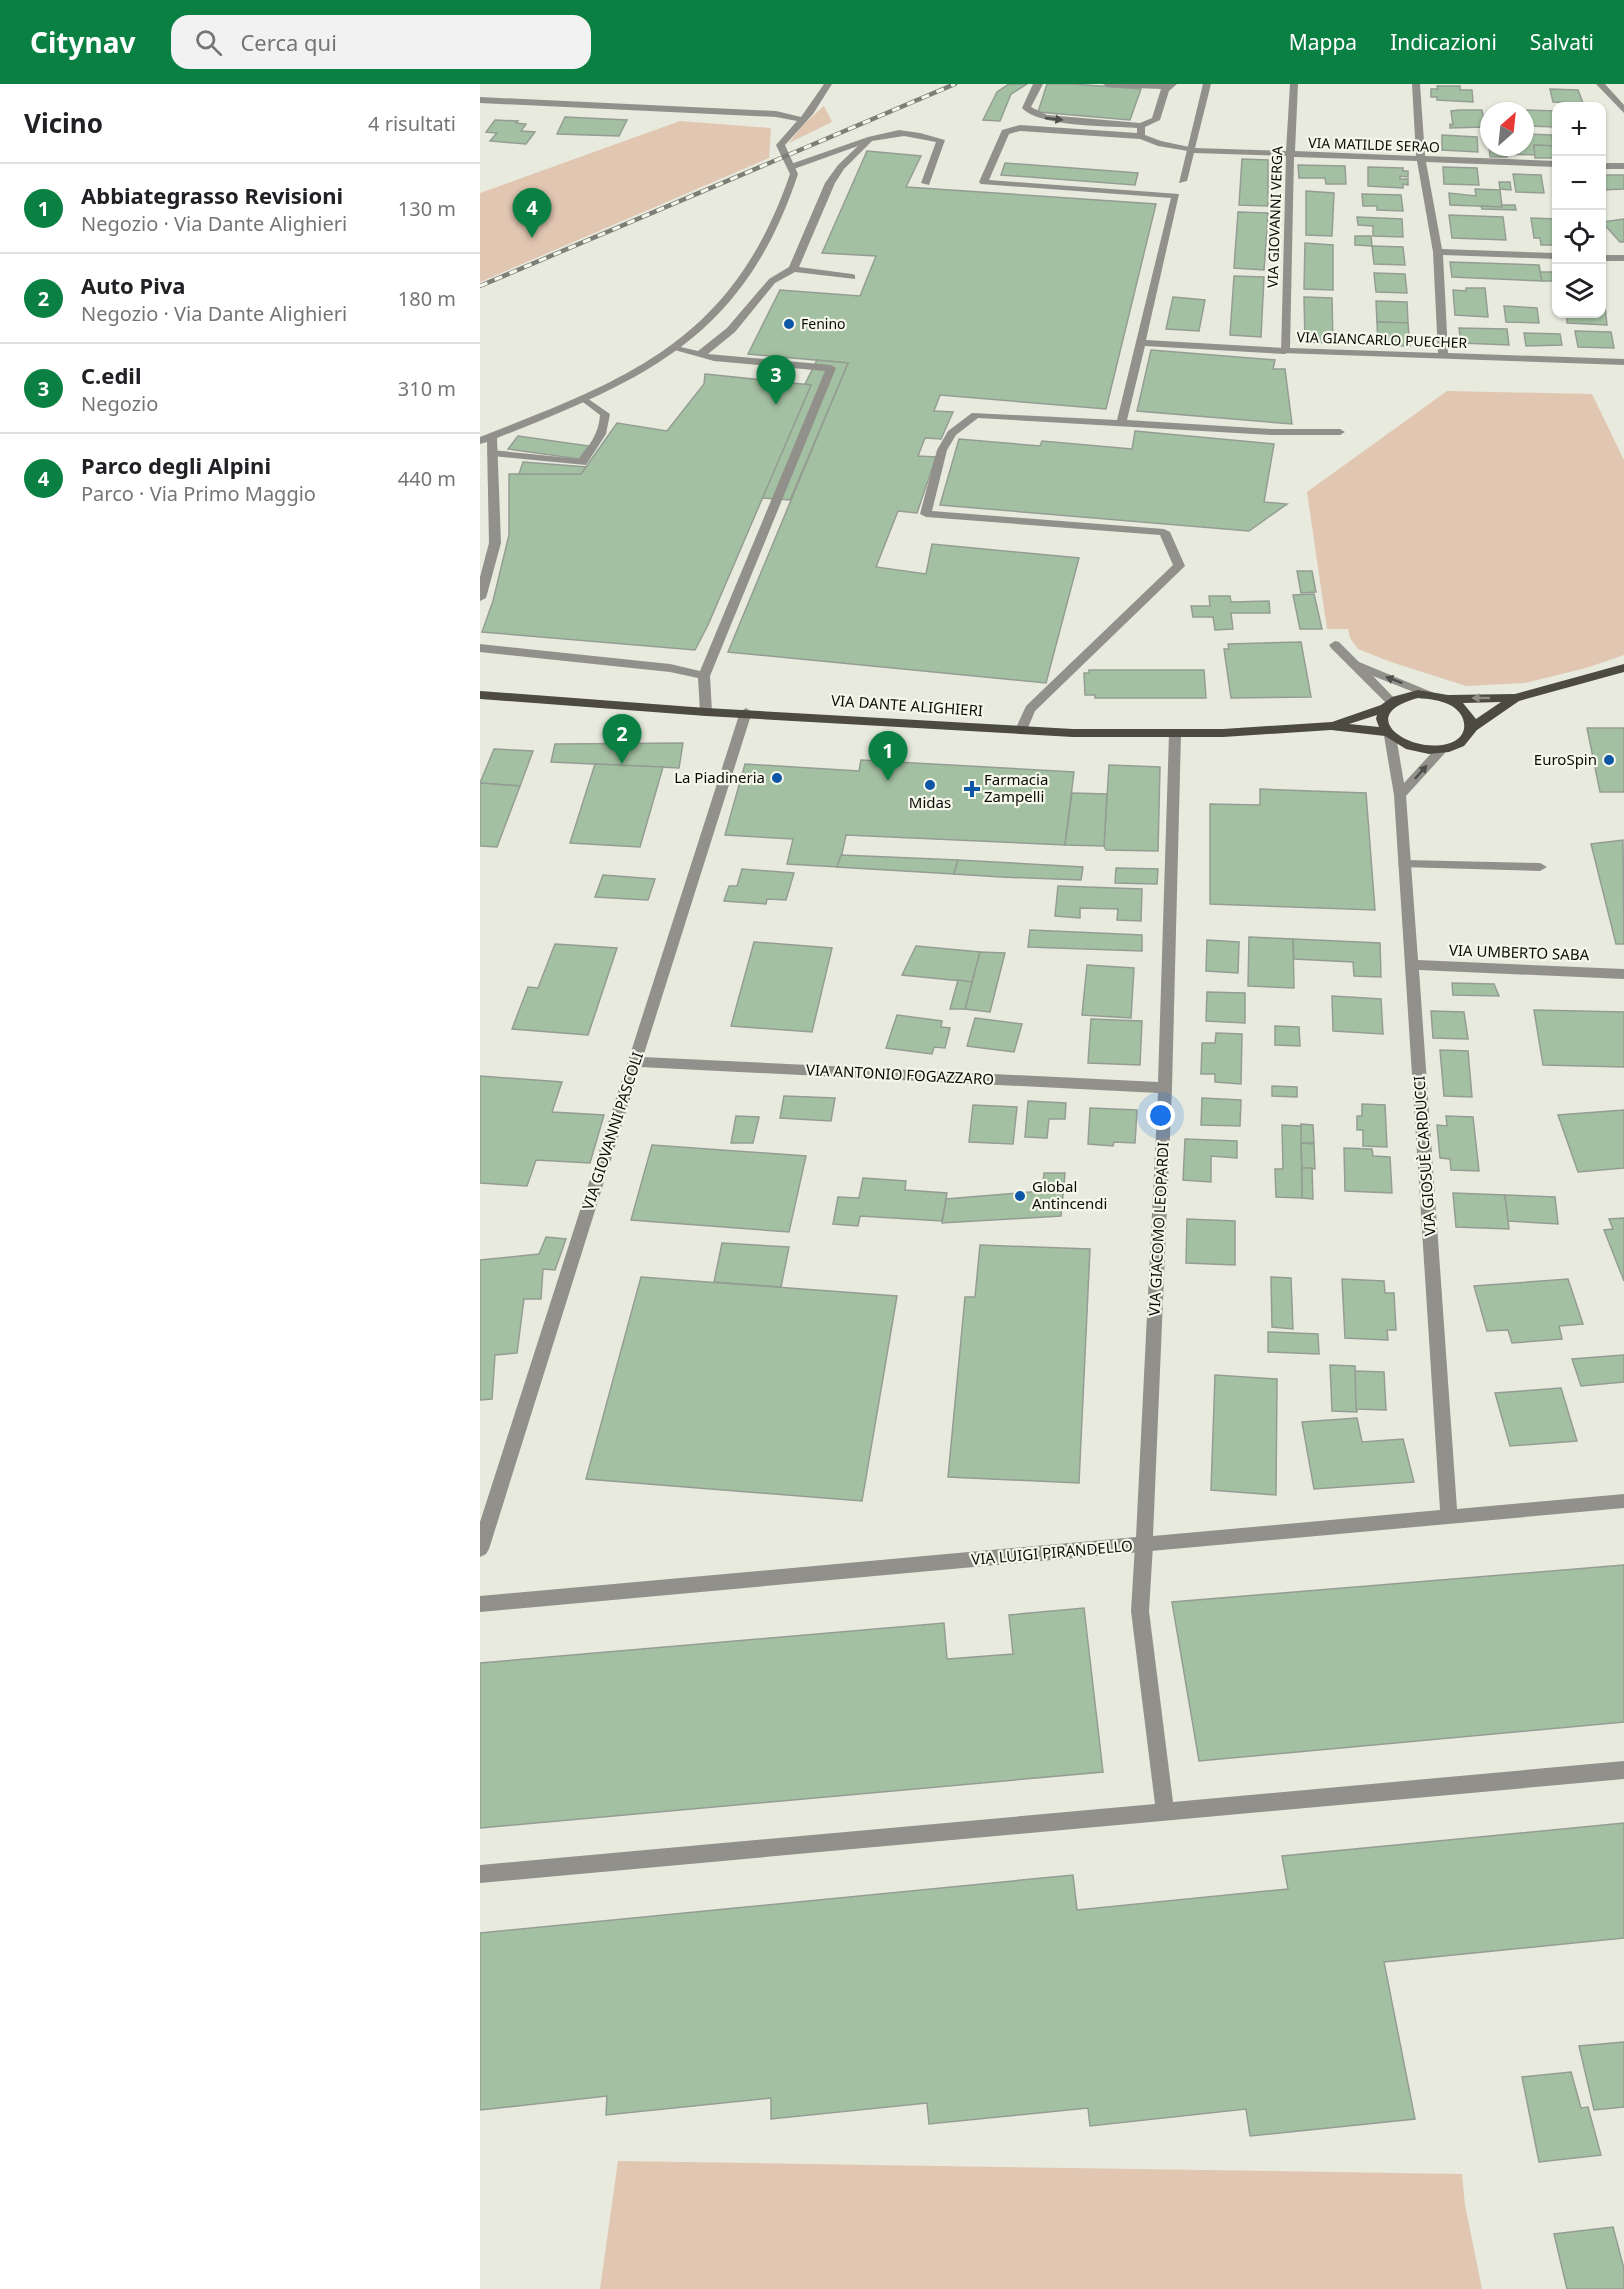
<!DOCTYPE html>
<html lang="it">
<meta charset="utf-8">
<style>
:root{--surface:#fff;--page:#f2f2f2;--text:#202124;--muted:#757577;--line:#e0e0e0;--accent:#0b8043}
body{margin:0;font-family:"Noto Sans",sans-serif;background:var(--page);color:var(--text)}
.controls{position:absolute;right:18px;top:18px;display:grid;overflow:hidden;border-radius:12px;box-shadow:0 2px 4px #0004}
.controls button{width:54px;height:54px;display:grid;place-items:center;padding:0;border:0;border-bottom:2px solid var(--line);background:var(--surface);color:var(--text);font:30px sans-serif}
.compass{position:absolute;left:1000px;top:18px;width:54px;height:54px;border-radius:50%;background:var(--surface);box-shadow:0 2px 4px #0004;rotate:27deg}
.you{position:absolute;left:681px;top:1032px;width:21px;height:21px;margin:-15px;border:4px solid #fff;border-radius:50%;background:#1a73e8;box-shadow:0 0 0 9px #1a73e833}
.badge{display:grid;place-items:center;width:39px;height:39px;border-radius:50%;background:var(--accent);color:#fff;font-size:20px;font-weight:700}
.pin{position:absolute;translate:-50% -50px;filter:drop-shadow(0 2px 3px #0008)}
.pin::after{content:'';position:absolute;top:32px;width:21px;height:18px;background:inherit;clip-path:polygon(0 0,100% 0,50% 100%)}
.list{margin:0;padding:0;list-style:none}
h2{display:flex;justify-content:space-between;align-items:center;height:78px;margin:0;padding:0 24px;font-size:26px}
h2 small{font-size:20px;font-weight:400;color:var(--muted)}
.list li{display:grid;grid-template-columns:39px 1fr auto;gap:18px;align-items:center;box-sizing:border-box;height:90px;padding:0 24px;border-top:2px solid var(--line)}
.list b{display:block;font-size:22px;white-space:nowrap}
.list p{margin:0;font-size:20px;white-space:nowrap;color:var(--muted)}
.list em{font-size:20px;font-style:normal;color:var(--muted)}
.icon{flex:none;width:33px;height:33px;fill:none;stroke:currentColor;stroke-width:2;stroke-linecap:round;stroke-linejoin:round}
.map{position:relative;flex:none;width:1144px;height:2205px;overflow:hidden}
header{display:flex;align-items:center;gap:36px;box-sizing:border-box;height:84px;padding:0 30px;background:var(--accent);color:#fff}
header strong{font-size:28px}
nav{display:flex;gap:33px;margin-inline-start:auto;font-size:21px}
.search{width:420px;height:54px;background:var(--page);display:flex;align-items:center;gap:15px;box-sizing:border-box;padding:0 21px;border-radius:18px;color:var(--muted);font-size:22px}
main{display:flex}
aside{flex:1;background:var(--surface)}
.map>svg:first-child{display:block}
.green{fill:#e1c6b2}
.building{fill:#a4c0a2;stroke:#949d93;stroke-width:1.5}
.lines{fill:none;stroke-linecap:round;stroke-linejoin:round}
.service{fill:#92908b;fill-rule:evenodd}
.minor{fill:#92908b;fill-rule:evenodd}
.primary{fill:#4d4a41;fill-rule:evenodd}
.rail-casing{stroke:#7d7f77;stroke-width:4.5}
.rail{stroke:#f4f7ea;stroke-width:3;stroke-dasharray:8;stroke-linecap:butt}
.oneway{fill:#4e4e4a}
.oneway2{fill:#908f85}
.poi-dot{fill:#0d57a6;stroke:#f4f7ea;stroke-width:2}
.labels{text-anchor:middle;stroke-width:4.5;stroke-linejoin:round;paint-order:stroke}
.far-street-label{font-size:14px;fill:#0b0c08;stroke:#f4f7ea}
.far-poi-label{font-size:14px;fill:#0b0c08;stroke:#f4f7ea;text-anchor:start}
.street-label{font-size:15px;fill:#0b0c08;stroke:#f4f7ea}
.poi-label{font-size:15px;fill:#0b0c08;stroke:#f4f7ea;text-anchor:end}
</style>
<header>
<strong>Citynav</strong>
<div class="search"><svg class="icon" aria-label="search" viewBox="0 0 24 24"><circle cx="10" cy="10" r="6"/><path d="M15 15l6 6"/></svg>Cerca qui</div>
<nav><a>Mappa</a><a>Indicazioni</a><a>Salvati</a></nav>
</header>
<main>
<aside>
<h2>Vicino<small>4 risultati</small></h2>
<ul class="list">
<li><span class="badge">1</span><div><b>Abbiategrasso Revisioni</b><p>Negozio · Via Dante Alighieri</p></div><em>130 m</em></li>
<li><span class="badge">2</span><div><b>Auto Piva</b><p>Negozio · Via Dante Alighieri</p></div><em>180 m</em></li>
<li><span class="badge">3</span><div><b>C.edil</b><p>Negozio</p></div><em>310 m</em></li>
<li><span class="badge">4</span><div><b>Parco degli Alpini</b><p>Parco · Via Primo Maggio</p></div><em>440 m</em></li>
</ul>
</aside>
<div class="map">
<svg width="1144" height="2205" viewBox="0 0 1144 2205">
<rect width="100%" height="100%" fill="#e7eadd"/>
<g class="green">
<polygon points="344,22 352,38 309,59 322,42"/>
<polygon points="200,37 291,44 289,74 0,198 0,109"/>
<polygon points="967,307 1112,310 1144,376 1144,571 1106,584 1045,599 986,602 911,578 878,565 870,554 868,545 847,545 827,408"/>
<polygon points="138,2077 982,2090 985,2121 1002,2205 120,2205"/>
</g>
<g class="building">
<polygon points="529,0 547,0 531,10 520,37 503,36 517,8"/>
<polygon points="567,0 593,0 661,5 650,36 558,28"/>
<polygon points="957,2 980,2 980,6 992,6 993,18 957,16 957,13 951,13 951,5 958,5"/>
<polygon points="1070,5 1098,6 1103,19 1073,18"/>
<polygon points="979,26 1002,26 1005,43 970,44 970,40 973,41 971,27"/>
<polygon points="1046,26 1076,27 1076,43 1048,42"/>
<polygon points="85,33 147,36 139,52 77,50"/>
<polygon points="15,36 38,37 36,39 46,40 41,47 55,48 46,60 10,57 17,49 6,48"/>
<polygon points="1045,50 1072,51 1073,62 1054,61 1055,71 1027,70 1026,63 1045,63"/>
<polygon points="962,51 997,53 998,68 962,66"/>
<polygon points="1009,61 1009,63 1026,63 1027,73 1010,73"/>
<polygon points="1054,61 1076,62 1076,74 1055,74"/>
<polygon points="387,67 441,72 426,103 676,120 626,325 460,311 454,327 473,328 461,355 445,354 438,372 456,373 437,429 418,427 396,483 446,490 452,460 599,474 566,599 248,568 368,279 268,270 300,206 380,212 396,172 342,169"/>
<polygon points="762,75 788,76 788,122 759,121"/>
<polygon points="525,79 658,89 655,101 521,91"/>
<polygon points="818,81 865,82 866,100 846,100 845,94 819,94"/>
<polygon points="888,83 923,84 923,87 928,87 928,93 920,92 920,95 928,95 928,101 923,100 923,104 888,102"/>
<polygon points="963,83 997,84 999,101 964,100"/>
<polygon points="1033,90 1061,91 1064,109 1036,108"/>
<polygon points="1122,91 1144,91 1144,105 1122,106"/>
<polygon points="1019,98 1030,98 1031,106 1020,105"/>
<polygon points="995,105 1020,106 1022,123 970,121 969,109 996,112"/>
<polygon points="826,107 854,109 852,152 826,151"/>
<polygon points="882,110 921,111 923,127 897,126 897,122 883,122"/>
<polygon points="1022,121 1035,121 1036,126 1002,125 1001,122 1022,123"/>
<polygon points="758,128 788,129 784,186 754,184"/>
<polygon points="969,131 1023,133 1026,156 972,154"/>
<polygon points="877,133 922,135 923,153 893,152 893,142 878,141"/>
<polygon points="1051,134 1076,135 1076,161 1061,161 1060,154 1054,154"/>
<polygon points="1144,135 1144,158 1140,158 1122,138"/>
<polygon points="875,152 891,152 892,162 875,161"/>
<polygon points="825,159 853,161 853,206 824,205"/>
<polygon points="892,162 923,163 925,181 894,180"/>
<polygon points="970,178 1059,181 1062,197 972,193"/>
<polygon points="1060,188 1072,188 1073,197 1062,197"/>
<polygon points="894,189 925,190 927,209 896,208"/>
<polygon points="754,192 784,193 781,253 750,251"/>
<polygon points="986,204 1005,204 1008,233 975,231 973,206 986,207"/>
<polygon points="693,213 725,216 719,247 686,245"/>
<polygon points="824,213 852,214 853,259 825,258"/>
<polygon points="896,217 927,218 928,239 897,238"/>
<polygon points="1024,222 1057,224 1059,239 1026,238"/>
<polygon points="1122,222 1125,222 1127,241 1087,239 1087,232 1078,231 1122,230"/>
<polygon points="897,238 928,239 930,262 898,261"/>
<polygon points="979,244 1027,245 1029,261 981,259"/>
<polygon points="1095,247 1131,248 1134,264 1098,263"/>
<polygon points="1044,249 1080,250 1082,261 1046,262"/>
<polygon points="671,266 795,276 793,285 805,285 812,340 657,327"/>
<polygon points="337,276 368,279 310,416 282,414 331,301 325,300"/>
<polygon points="225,290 331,301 228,541 215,566 2,548 13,517 29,451 29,390 101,390 137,339 187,347 224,300"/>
<polygon points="655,347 794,360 784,418 807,420 769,447 460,421 479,355 560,362 562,357 652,365"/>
<polygon points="38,352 109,362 99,375 28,365"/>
<polygon points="43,378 106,383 101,390 39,390"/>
<polygon points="817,487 832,487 836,508 821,509"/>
<polygon points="834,510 842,545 820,545 813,511"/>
<polygon points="729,512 750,512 751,518 789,517 790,529 751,529 753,545 735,546 733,533 713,533 711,522 730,522"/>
<polygon points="821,558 831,613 751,614 744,565 749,565 748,560"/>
<polygon points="609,586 724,586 726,614 615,614 615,611 605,611 604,589 609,589"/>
<polygon points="1107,644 1144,644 1144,708 1120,708"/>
<polygon points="203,659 199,684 71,678 75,660"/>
<polygon points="14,665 53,667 40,702 0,699"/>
<polygon points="381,676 594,688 585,761 366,751 359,783 307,780 313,755 245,751 265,680 379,687"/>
<polygon points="115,680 183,683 160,763 90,759"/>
<polygon points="629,681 680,683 678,767 626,766 624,762"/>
<polygon points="0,699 40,702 17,763 0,762"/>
<polygon points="780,705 886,709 895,826 730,820 730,720 780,721"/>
<polygon points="592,709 627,710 624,762 585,761"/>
<polygon points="1143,756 1144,860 1136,860 1111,760"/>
<polygon points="361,771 478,776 474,790 357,783"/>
<polygon points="478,776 603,783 601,796 521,793 474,790"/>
<polygon points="636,784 678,785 677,800 635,799"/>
<polygon points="262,785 314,789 306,816 287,815 286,820 244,817 249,802 257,802"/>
<polygon points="123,791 175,795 168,816 115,813"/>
<polygon points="578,802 662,805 661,837 637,836 638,825 600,824 600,834 575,832"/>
<polygon points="550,846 662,851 662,867 548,863"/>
<polygon points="769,853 813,855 814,904 768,902"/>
<polygon points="813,855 900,859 901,893 874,892 873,878 814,875"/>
<polygon points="727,856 759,858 758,889 726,887"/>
<polygon points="274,858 352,864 332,948 251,942"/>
<polygon points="75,860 137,864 108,951 32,945 48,903 58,904"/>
<polygon points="436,862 500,868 492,898 422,891"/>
<polygon points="500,868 525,869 510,928 485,925"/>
<polygon points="607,881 654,884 651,934 602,931"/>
<polygon points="478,896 492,898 485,925 470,925"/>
<polygon points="972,899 1014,900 1019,912 973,911"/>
<polygon points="727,908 765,909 765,939 726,937"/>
<polygon points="852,912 901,915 903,950 853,947"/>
<polygon points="1054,926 1144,928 1144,983 1063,981"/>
<polygon points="951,927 984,928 988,955 953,954"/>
<polygon points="417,931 462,937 461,943 470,944 465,964 454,963 452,970 406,964"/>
<polygon points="495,934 542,940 534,968 487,962"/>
<polygon points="611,935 662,937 660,981 608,979"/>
<polygon points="795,942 819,943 820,962 795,961"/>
<polygon points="736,949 762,950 761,1000 735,998 735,990 721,990 722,959 735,959"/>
<polygon points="960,966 988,967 992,1013 964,1012"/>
<polygon points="0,992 82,998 72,1028 124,1031 110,1079 56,1076 47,1102 0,1099"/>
<polygon points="792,1002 817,1003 817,1013 792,1012"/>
<polygon points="304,1012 355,1014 351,1037 300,1034"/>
<polygon points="722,1014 761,1016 760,1042 721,1041"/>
<polygon points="548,1017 586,1019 585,1035 569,1035 567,1054 545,1053"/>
<polygon points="882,1020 905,1021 907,1063 883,1062 883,1046 877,1046 877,1032 882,1032"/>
<polygon points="493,1021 537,1023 533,1060 489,1058"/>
<polygon points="610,1024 657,1026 655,1059 634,1058 633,1062 608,1060"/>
<polygon points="1144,1026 1144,1084 1098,1088 1078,1031"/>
<polygon points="256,1032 279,1033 273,1059 251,1059"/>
<polygon points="966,1032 993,1033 999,1087 971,1086 970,1075 960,1074 957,1041 967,1042"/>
<polygon points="821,1040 833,1041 834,1059 821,1059"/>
<polygon points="802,1041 821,1042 822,1114 796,1113 795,1085 803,1085"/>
<polygon points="705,1055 757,1057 757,1074 731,1072 731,1098 703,1096"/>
<polygon points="821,1059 834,1060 835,1085 822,1084"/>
<polygon points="172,1061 326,1072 309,1148 151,1136"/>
<polygon points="864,1064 892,1065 893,1072 910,1073 912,1109 865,1107"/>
<polygon points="822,1084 832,1084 833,1115 822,1114"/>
<polygon points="564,1089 585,1089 581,1132 462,1139 466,1115 562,1107"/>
<polygon points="383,1094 426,1097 425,1106 467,1109 462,1137 380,1132 378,1142 353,1140 358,1113 379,1114"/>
<polygon points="973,1109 1025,1111 1029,1145 976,1143"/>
<polygon points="1025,1111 1075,1113 1078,1140 1028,1137"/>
<polygon points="1144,1134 1144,1197 1124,1146 1133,1145 1129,1135"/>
<polygon points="707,1135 755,1137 755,1181 706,1179"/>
<polygon points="66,1153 86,1155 75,1186 63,1185 61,1215 44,1215 37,1269 15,1271 12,1315 0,1316 0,1176 59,1170"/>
<polygon points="242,1159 309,1163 301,1203 234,1198"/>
<polygon points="500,1161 610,1165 599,1399 468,1393 485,1213 495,1213"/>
<polygon points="161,1193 417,1212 382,1417 106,1395"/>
<polygon points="791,1193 811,1194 813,1245 792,1243"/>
<polygon points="862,1195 904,1197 905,1209 914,1209 916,1246 907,1246 908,1256 865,1254"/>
<polygon points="1088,1195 1103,1240 1079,1242 1082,1255 1032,1259 1028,1246 1007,1247 994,1202"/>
<polygon points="788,1248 838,1250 839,1270 788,1268"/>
<polygon points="1144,1271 1144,1298 1101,1302 1092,1275"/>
<polygon points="850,1281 875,1282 877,1328 852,1327"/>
<polygon points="875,1287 904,1288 906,1326 876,1325"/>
<polygon points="735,1291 797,1295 796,1411 731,1406"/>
<polygon points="1081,1304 1097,1357 1030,1362 1015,1309"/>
<polygon points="877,1334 882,1358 923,1355 934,1398 834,1405 822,1338"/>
<polygon points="1144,1481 1144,1638 719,1677 692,1518"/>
<polygon points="604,1524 623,1688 0,1744 0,1579 464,1539 467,1575 533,1570 529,1531"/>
<polygon points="1144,1739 1144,1854 904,1878 935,2035 770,2052 766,2025 610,2042 608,2024 449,2040 447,2019 291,2035 291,2014 126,2031 127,2012 0,2026 0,1849 593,1791 597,1826 808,1805 802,1772"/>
<polygon points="1144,1958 1144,2023 1114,2026 1099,1962"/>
<polygon points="1091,1988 1101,2024 1108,2023 1121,2071 1059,2078 1042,1993"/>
<polygon points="1133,2143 1144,2185 1144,2205 1087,2205 1074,2150"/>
</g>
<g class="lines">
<g class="service">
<path d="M553,0h10l-12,23 16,8 93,8 12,-5 9,-29 -54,-2 -4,-3h74l-8,7 -9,29 -15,7v8l16,6 33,7v4l-36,-6 -18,-7 -120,-8 -11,3 -20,46 190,14 -33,146 139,8 5,3 -5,3 -140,-8 -18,74 144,9h69l5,3 -5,3h-69l-293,-17 -22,17 -9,15 -15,61 232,18 6,3 15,34 -150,145 -8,19 -6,4 -6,-4 11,-24 147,-141 -13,-30 -234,-18 -6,-3 17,-64 11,-19 24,-18 145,7 54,-222 -190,-14 -2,-2 23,-52 18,-5 117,8v-5c-27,-2 -98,-1 -115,-20z"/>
<polygon points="419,46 440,49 465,56 449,101 441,99 456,58 424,52 392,57 364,85 355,99 319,183 372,190 375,191 375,195 315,188 295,199 255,248 228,270 351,281 356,284 230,592 232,628 230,631 222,631 220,628 218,594 190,588 0,568 0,560 190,580 220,587 345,287 234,277 191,265 196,262 218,267 247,244 289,195 309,183 345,99 358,81 378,62 311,86 307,83 308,81 388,53"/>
<path d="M104,312l26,18 -4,20 -20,31 -94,-9 -5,-3 5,-3 87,9c10,-13 20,-26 21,-44l-21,-16z"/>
<polygon points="855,557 859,558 879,578 959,611 953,615 949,614 893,592 918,618 916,621 908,621 851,564 849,561"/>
<polygon points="925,776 1060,779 1067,783 1060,787 920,783 918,780 920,777"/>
<polygon points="664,1454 670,1456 673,1461 669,1527 693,1718 1144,1677 1144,1695 0,1799 0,1781 675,1720 651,1527 655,1461 658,1456"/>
</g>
<g class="minor">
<path d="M344,0h8l-19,30 -28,31 13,29c-54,163 -151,205 -301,264l4,105 -15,55 -6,3v-24l9,-34 -2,-101 -7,2v-7c151,-59 253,-97 310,-263l-14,-29 21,-24 -21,-4 -296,-14v-6l296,14 25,6z"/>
<path d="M723,0h8l-16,64 91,3 4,-67h8l-3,67 121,5 -4,-72h8l5,72 131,5v6l-130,-5 16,87 114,4v6l-113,-4 5,98 176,6v6l-343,-12 5,-197 -92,-3 -7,28 -8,2zM814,73l123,4 16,91 5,101 -148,-5z"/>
<polygon points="1116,0 1125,0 1144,21 1144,29"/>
<rect x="1122" y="79" width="22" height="6"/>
<rect x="1122" y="171" width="22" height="6"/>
<polygon points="266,624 272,628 163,973 678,998 689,650 695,646 701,650 692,1004 673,1452 960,1426 914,711 904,652 910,648 916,652 924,699 957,663 965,663 967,666 965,669 926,712 938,876 1144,885 1144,895 939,886 977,1425 1144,1410 1144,1424 0,1528 0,1512 656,1453 678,1009 160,983 9,1465 6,1470 0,1473 0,1438 260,628"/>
</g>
<path class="primary" d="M1144,580v8l-105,29 -42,29 -13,16 -15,6 -20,2 -23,-5 -21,-13 -54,-6 -108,7h-150l-367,-21 -226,-17v-8l226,17 367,21h150l109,-7 49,-17 11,-8 26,-7 30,5 67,-1zM938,614c11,1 22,2 32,7 18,9 21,33 -3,39 -38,10 -94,-29 -29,-46zM1021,618l-25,17 -13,-16zM897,631l-1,4 3,8 -30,-3z"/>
<defs>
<polyline id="rail" points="0,202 475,0"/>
</defs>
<use href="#rail" class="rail-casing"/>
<use href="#rail" class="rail"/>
</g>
<defs><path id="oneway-solid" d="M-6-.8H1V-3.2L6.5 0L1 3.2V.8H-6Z" transform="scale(1.5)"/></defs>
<g class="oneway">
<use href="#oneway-solid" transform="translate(574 35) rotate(6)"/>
<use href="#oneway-solid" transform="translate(914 596) rotate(-159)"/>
<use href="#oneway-solid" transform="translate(941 688) rotate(-48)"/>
</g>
<use class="oneway2" href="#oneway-solid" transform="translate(1001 614) rotate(180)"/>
<g class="poi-dot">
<circle cx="309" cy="240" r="6"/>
<circle cx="1129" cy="676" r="6"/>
<circle cx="297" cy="694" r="6"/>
<circle cx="450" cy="701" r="6"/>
<path d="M489 696h6v6h6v6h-6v6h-6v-6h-6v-6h6z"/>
<circle cx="540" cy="1112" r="6"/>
</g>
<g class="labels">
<g class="far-street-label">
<text transform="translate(894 61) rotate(2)" y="5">VIA MATILDE SERAO</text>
<text transform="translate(795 133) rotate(-88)" y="5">VIA GIOVANNI VERGA</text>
<text transform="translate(902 256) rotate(2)" y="5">VIA GIANCARLO PUECHER</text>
</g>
<g class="far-poi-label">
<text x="321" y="245">Fenino</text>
</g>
<g class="street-label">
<text transform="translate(427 622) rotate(4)" y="5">VIA DANTE ALIGHIERI</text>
<text transform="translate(1039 869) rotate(2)" y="5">VIA UMBERTO SABA</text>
<text transform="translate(420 991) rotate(3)" y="5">VIA ANTONIO FOGAZZARO</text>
<text transform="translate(133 1047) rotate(-72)" y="5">VIA GIOVANNI PASCOLI</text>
<text transform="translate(945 1072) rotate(-94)" y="5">VIA GIOSUÈ CARDUCCI</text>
<text transform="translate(679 1145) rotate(-87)" y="5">VIA GIACOMO LEOPARDI</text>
<text transform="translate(572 1469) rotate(-5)" y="5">VIA LUIGI PIRANDELLO</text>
</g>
<g class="poi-label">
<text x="1117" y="681">EuroSpin</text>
<text x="285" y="699">La Piadineria</text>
<text x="504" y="701" text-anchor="start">Farmacia<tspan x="504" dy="17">Zampelli</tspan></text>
<text x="450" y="724" text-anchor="middle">Midas</text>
<text x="552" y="1108" text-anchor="start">Global<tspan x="552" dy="17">Antincendi</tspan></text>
</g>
</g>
</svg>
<div class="controls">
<button>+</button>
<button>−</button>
<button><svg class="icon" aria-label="locate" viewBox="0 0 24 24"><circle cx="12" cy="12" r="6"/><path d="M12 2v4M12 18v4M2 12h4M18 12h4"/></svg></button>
<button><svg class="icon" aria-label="layers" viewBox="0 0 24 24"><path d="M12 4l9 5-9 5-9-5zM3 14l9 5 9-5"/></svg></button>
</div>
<svg class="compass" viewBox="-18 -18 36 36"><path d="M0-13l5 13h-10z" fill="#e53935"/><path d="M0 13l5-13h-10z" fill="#757577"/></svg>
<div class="you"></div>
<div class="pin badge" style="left:408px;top:697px">1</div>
<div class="pin badge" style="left:142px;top:680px">2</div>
<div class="pin badge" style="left:296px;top:321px">3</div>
<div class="pin badge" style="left:52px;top:154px">4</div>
</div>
</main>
